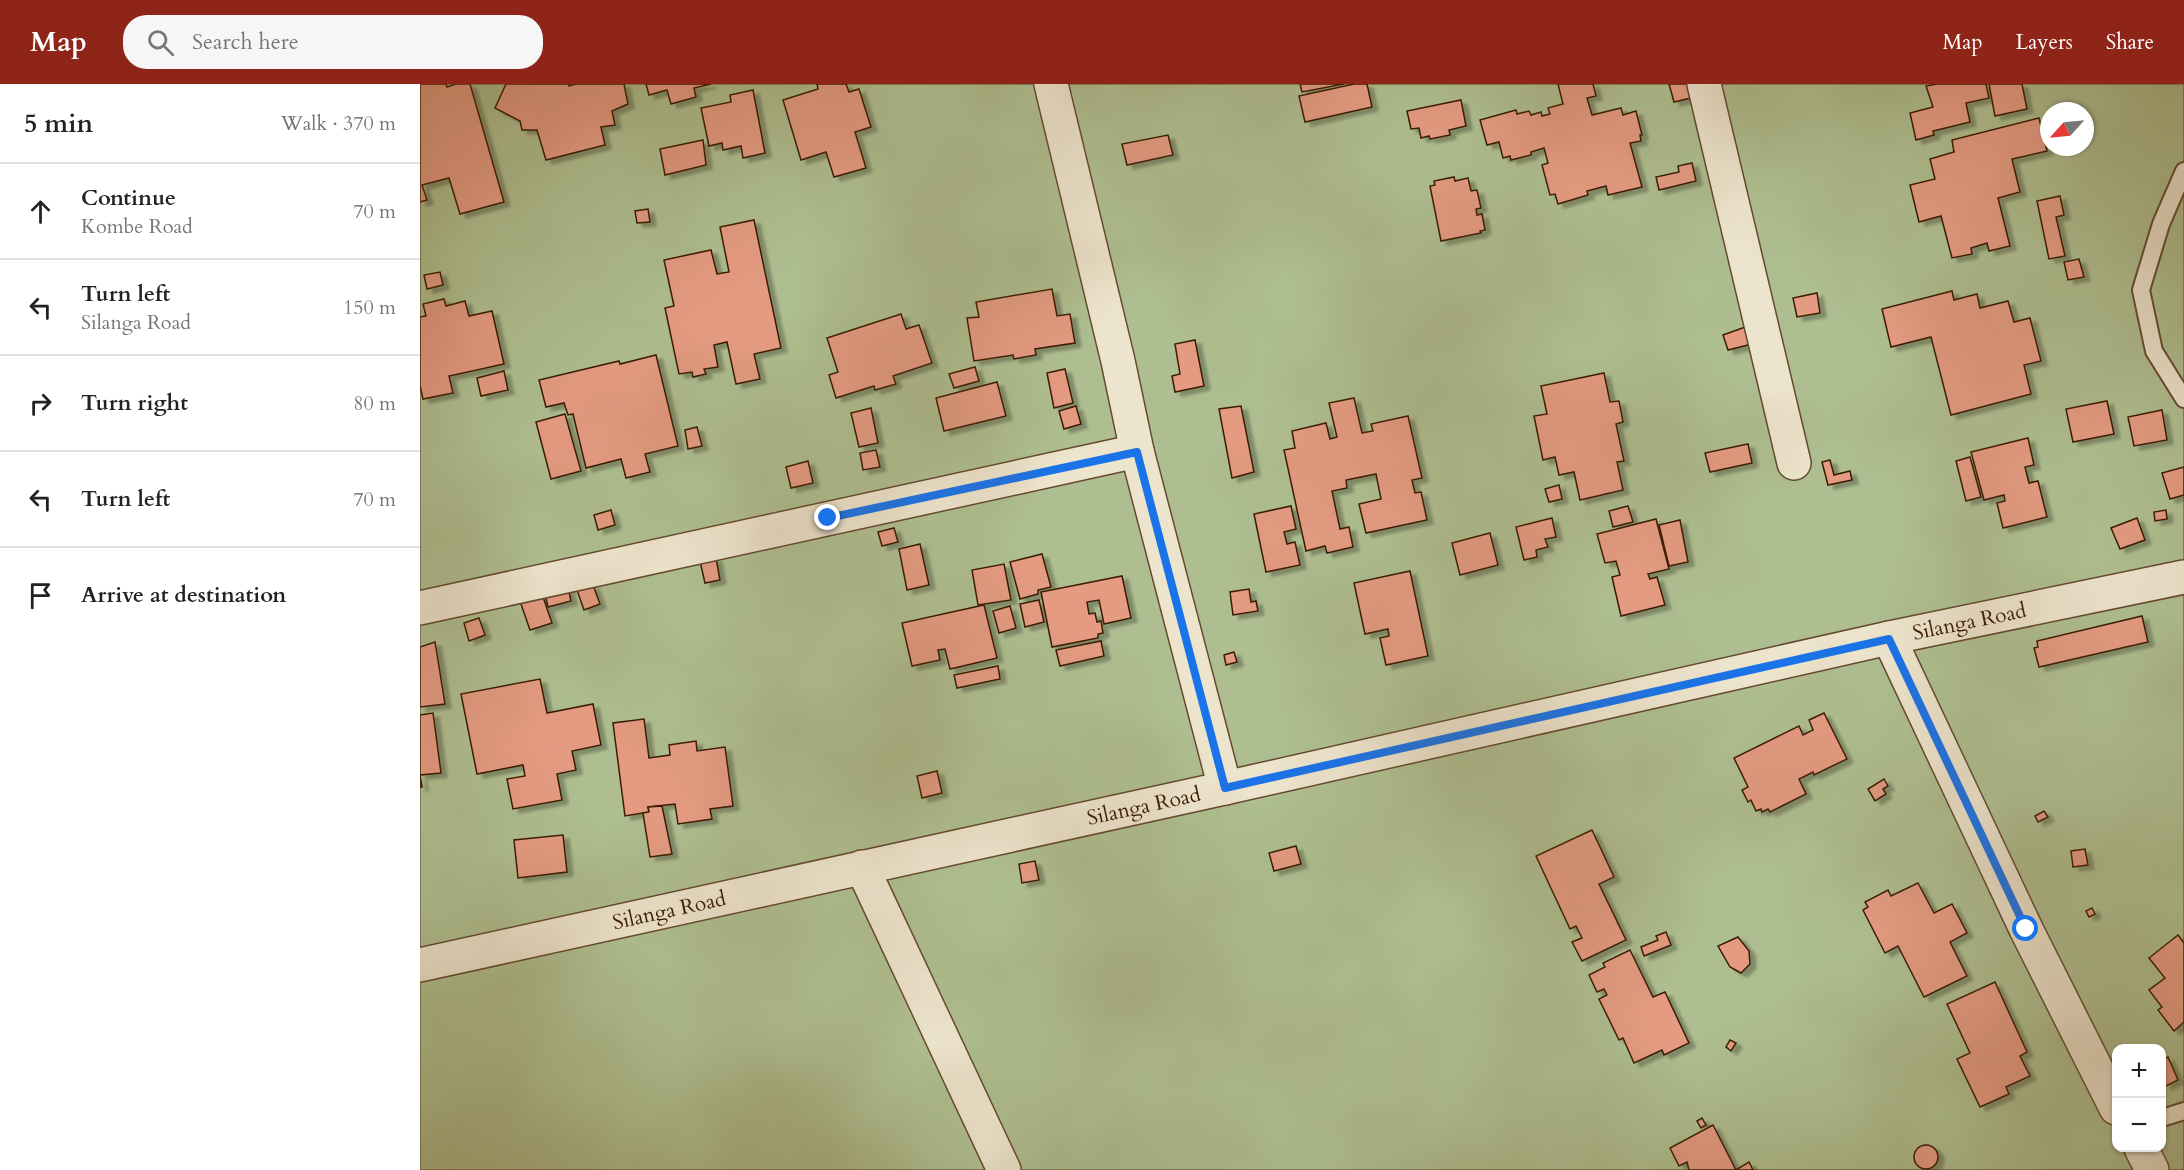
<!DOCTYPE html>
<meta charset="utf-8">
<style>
:root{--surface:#fff;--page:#f6f6f6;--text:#222;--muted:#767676;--line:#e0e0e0;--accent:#8f2418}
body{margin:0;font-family:Cardo,serif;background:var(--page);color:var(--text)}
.controls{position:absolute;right:18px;bottom:18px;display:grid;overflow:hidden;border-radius:12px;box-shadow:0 2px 4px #0004}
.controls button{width:54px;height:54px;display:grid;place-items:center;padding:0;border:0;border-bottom:2px solid var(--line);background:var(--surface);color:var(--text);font:30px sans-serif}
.compass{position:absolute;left:1620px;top:18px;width:54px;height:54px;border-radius:50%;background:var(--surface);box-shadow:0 2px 4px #0004;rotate:243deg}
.stop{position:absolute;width:18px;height:18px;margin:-14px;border:4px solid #1a73e8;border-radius:50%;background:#fff}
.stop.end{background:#1a73e8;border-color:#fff;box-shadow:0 2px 6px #0008}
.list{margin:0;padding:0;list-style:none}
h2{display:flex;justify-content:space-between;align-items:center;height:78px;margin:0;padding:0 24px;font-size:26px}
h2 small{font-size:20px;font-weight:400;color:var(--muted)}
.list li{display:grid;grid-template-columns:39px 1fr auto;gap:18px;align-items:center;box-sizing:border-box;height:96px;padding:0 24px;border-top:2px solid var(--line)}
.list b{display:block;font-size:22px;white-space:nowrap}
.list p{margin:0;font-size:20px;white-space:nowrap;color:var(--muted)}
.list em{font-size:20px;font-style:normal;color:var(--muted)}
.icon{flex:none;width:33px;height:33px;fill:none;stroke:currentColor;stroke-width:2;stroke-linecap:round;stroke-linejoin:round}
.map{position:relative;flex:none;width:1764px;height:1086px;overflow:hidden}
header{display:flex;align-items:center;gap:36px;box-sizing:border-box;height:84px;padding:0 30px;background:var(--accent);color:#fff}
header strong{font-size:28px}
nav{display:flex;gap:33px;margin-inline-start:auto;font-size:21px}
.search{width:420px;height:54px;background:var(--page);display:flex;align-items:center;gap:15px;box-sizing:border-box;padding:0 21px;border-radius:24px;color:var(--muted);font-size:22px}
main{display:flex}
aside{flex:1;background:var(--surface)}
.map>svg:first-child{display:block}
.green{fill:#aebe90;stroke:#746c4a;stroke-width:1.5;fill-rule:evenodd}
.building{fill:#e49b82;stroke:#3a1b05;stroke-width:1.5;filter:url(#shadow)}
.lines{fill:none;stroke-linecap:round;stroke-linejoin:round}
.service-casing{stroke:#644a30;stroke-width:20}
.minor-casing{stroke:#644a30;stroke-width:36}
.service{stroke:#ede4cd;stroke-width:16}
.minor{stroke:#ede4cd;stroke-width:33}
.route{stroke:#1a73e8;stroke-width:8}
.labels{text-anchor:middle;stroke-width:6;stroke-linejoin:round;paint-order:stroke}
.street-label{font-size:21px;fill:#3a1b05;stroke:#ede4cd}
</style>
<header>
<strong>Map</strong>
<div class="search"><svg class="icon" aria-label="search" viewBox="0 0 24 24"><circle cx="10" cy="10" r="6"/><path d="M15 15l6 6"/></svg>Search here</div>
<nav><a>Map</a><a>Layers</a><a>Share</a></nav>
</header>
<main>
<aside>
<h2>5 min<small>Walk · 370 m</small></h2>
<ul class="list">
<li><svg class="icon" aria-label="ahead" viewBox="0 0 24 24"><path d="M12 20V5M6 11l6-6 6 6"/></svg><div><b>Continue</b><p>Kombe Road</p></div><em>70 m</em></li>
<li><svg class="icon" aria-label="left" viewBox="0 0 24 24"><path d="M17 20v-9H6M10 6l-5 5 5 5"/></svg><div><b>Turn left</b><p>Silanga Road</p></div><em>150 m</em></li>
<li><svg class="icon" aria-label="right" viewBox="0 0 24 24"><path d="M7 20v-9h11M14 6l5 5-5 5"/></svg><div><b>Turn right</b></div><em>80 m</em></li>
<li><svg class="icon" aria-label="left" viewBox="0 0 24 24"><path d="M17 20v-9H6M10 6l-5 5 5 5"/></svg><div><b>Turn left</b></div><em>70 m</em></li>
<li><svg class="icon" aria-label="arrive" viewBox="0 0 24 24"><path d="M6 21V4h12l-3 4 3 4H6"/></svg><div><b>Arrive at destination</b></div></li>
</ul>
</aside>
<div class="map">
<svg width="1764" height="1086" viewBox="0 0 1764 1086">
<defs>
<filter id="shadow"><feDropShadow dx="6" dy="4" stdDeviation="1.5" flood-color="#0004"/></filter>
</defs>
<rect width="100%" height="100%" fill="#e3d5b2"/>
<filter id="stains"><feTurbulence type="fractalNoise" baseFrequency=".00333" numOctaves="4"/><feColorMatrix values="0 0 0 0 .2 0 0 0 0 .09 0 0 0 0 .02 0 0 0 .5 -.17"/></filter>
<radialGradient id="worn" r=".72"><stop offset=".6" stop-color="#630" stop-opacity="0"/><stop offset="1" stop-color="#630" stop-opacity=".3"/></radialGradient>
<path class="green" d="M0,0h1764v1086h-1764zM1629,27h36v36h-36zM1696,964h46v100h-46z"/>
<g class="building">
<polygon points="0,0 26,0 27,3 36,0 50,0 84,118 40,130 29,94 2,101 7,116 0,118"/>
<polygon points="86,0 149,0 149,2 156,0 204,0 208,20 192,27 195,41 181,43 185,61 126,76 117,46 102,46 100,37 75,24"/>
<polygon points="226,0 291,0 274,4 276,13 251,20 247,6 229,11"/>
<polygon points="397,0 426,0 429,8 439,5 451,43 435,48 446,84 414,93 406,68 381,76 363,16 398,5"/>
<polygon points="880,0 924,0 882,8"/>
<polygon points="934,0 947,0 952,23 885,38 879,12"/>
<polygon points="1138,0 1173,0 1176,12 1167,14 1172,31 1201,24 1203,31 1216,27 1222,51 1220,51 1221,57 1210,59 1222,103 1188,111 1186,102 1167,107 1168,111 1138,120 1135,110 1130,111 1122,81 1128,79 1124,64 1111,68 1111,71 1091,76 1090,72 1083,74 1079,58 1067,61 1060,36 1096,26 1097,30 1109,27 1111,31 1121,28 1122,32 1130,30 1128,24 1143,20"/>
<polygon points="1249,0 1272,0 1275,13 1254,18"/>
<polygon points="1517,0 1566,0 1569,14 1546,19 1550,38 1513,47 1514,51 1496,56 1490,29 1513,23 1506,2"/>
<polygon points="1569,0 1602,0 1607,25 1575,32"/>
<polygon points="333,6 345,69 323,74 321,62 303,66 302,59 289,62 281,24 311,18 310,11"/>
<polygon points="1041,16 1046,42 1029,46 1030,51 1010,55 1009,52 1001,54 999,44 991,45 987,27"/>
<polygon points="1619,34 1627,67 1592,75 1600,108 1578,114 1590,162 1569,167 1567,159 1551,164 1552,170 1532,174 1521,132 1499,138 1490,101 1515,95 1510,75 1534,68 1532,56"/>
<polygon points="748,51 753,71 707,81 702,60"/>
<polygon points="283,56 286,81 245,91 240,65"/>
<polygon points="1272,79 1276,97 1239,106 1236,93 1259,88 1258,82"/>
<polygon points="1034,93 1035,97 1048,94 1051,107 1057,106 1061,124 1056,125 1057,131 1062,130 1065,146 1060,147 1061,149 1021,157 1010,102 1015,101 1014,97"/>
<polygon points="1640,112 1644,131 1636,133 1645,172 1629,175 1617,117"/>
<polygon points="228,125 230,138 217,139 215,127"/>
<polygon points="334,136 361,264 334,270 340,295 316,300 307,258 294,261 298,283 284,285 286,290 273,293 272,288 259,290 245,224 254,222 244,176 291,166 297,190 309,188 300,143"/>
<polygon points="1659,175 1664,193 1648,196 1644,178"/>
<polygon points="20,188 23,201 7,205 4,191"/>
<polygon points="632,205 637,232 650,230 655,259 615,265 616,271 594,275 593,271 554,277 547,234 559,233 556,218"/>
<polygon points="1532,207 1534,216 1557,210 1560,224 1588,217 1594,238 1610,234 1621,277 1604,281 1611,310 1531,331 1511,253 1471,263 1462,225"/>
<polygon points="1397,209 1400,229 1377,233 1373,214"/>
<polygon points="24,215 26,222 45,217 49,232 72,227 84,280 29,292 33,309 3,315 0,302 0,233 6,232 3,220"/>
<polygon points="481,230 486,245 499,241 512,279 473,292 476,300 455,306 454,302 416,314 409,291 418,288 407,254"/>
<polygon points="1328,242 1332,260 1308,266 1303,251"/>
<polygon points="775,256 784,302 755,308 752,292 760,290 755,260"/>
<polygon points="236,271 258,362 225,370 230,388 206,394 201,375 166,384 153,330 148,331 144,319 126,323 119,296 199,277 200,280"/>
<polygon points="555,283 559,297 534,304 529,290"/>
<polygon points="645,285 653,319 634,324 627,289"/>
<polygon points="84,287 88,306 61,312 57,294"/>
<polygon points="1184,289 1190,318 1199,317 1203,338 1196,340 1204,377 1197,378 1203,406 1160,416 1154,388 1139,391 1135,373 1123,376 1114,332 1127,330 1121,302"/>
<polygon points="577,298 586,332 524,347 516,314"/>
<polygon points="934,314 942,349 953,347 951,340 988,332 1002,394 992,396 995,409 1001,408 1007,436 946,449 939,420 961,415 956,390 926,396 927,404 912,407 920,445 929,443 933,463 907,469 905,462 886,467 864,366 875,364 872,347 906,339 910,355 917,353 909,319"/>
<polygon points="1687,317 1694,350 1653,358 1646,325"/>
<polygon points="656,322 661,340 644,345 639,327"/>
<polygon points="821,322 834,388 812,394 799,325"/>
<polygon points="451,324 458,359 439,363 431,329"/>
<polygon points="1742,326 1747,356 1714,362 1708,333"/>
<polygon points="145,330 161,387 131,395 116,338"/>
<polygon points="277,343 282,362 268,365 265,346"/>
<polygon points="1608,354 1614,381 1605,383 1609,399 1618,397 1627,433 1583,444 1577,419 1585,417 1584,411 1564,416 1551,368"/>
<polygon points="1328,360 1332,379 1290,388 1285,369"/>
<polygon points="456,366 460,383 443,386 440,369"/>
<polygon points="1550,373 1561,413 1546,417 1536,377"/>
<polygon points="1410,376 1414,391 1430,387 1432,396 1408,401 1402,378"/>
<polygon points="388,377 393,399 371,404 366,383"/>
<polygon points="1764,383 1764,411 1750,415 1742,389"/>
<polygon points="1139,401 1142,415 1129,418 1125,405"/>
<polygon points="871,422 876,445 864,448 867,460 875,458 880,481 846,488 834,430"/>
<polygon points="1208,422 1213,438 1193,443 1189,427"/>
<polygon points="191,426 195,441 178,446 174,431"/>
<polygon points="1746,426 1747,435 1735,437 1734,428"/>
<polygon points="1132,434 1136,453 1125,455 1128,463 1116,466 1117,473 1104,476 1096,443"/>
<polygon points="1717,434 1725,456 1700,465 1691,444"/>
<polygon points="1236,435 1249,485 1228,490 1230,495 1237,493 1245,521 1201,532 1192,493 1200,491 1196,477 1185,479 1177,450"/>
<polygon points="1260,436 1268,478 1249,482 1239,441"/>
<polygon points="474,444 478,458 462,462 458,448"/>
<polygon points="1070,449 1078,481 1040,491 1032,459"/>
<polygon points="500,460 509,501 487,506 479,465"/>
<polygon points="622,470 631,503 618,506 618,510 600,515 590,478"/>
<polygon points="296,474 300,496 285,499 280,477"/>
<polygon points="584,480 591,516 558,521 552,486"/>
<polygon points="990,487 1008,572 966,581 960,554 969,552 968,545 945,550 934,499"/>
<polygon points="702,492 711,534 684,540 679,516 667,518 669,530 675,529 677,538 681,537 683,549 678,550 678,554 632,563 621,508"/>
<polygon points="147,499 151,517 128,523 124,505"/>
<polygon points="173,501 180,520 164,526 157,506"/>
<polygon points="829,505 831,518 836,517 838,527 813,531 810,508"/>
<polygon points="122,510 132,539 110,546 100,517"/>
<polygon points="619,516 624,538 605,543 600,520"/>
<polygon points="564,521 577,574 530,585 525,565 518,566 520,576 492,582 482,539"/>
<polygon points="590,522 596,544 579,549 573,527"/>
<polygon points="1722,532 1728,558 1619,583 1614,564 1618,563 1617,557"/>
<polygon points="59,534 65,551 49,557 44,539"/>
<polygon points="681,557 684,572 640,582 636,566"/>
<polygon points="15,558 25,620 0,623 0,563"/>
<polygon points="814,568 817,578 806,581 804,571"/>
<polygon points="578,582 580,595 537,604 534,591"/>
<polygon points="120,595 127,629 173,620 181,661 152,667 156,686 137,690 142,716 93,725 87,695 105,692 103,681 57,690 41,610"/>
<polygon points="13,629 21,689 0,691 2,703 0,703 0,631"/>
<polygon points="1404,629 1427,675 1394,691 1393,688 1379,695 1386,710 1350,728 1348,725 1342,728 1341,725 1336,727 1331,716 1328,718 1322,706 1328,703 1314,674 1379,642 1383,651 1393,646 1389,636"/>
<polygon points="224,635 229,674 250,671 249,661 276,657 277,667 305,663 313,722 290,725 292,735 258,740 255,720 228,723 229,728 205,732 193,639"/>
<polygon points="517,687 522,709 502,714 497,692"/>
<polygon points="1464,695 1468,702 1463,705 1466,710 1455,717 1448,705"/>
<polygon points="242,722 252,770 230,773 223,729 229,728 228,723"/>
<polygon points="1624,727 1628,733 1618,738 1615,732"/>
<polygon points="1172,746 1194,793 1179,800 1206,856 1162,877 1152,858 1162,854 1156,842 1150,845 1116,772"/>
<polygon points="143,751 147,788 98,794 94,756"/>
<polygon points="876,762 881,780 854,787 849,769"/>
<polygon points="1665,765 1668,781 1653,783 1651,767"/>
<polygon points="615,777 619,796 602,799 599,780"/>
<polygon points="1498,799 1514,829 1532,820 1547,849 1530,858 1547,892 1504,913 1478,862 1465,869 1443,826 1448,823 1445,818 1468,806 1471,812"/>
<polygon points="1672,824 1675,830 1669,833 1666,827"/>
<polygon points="1246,848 1251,861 1224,872 1221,863 1238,856 1236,852"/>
<polygon points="1758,851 1764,859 1764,938 1754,947 1738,926 1742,923 1729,906 1745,894 1729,874"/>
<polygon points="1318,853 1329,867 1330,880 1321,889 1310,883 1298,862"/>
<polygon points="1210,866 1233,913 1245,908 1269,959 1244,971 1242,966 1214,979 1203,954 1199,956 1179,915 1187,911 1184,905 1177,908 1169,891 1185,883 1183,879"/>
<polygon points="1575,898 1607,968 1600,972 1610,992 1586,1003 1589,1010 1560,1023 1537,975 1550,969 1527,920"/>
<polygon points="1310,956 1316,959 1311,967 1306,963"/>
<polygon points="1748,973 1758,996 1746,1002 1742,992 1742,976"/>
<polygon points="1282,1034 1286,1041 1281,1044 1277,1037"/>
<polygon points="1293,1041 1316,1086 1329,1078 1333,1086 1269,1086 1267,1078 1259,1082 1250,1064"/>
<circle cx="1506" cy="1073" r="12"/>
</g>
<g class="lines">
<defs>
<g id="service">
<polyline points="1764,87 1741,140 1721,206 1734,267 1764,315"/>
<polyline points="1742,1034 1764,1027"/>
</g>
<g id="minor">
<polyline points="631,0 698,277 717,367 805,704"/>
<polyline points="1284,0 1374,379"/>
<polyline points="0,524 717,367"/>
<polyline points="1469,554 1606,845 1696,1024"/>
<polyline points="442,783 584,1086"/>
<path id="s1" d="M0,881l805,-177 664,-150 295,-61"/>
<polyline points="1721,1064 1732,1086"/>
</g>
</defs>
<use href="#service" class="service-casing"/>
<use href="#minor" class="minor-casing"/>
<use href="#service" class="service"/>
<use href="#minor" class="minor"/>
</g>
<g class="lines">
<polyline class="route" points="408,434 717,368 805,704 1469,555 1606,845"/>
</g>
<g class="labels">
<g class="street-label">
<text dy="7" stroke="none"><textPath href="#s1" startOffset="1587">Silanga Road</textPath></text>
<text dy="7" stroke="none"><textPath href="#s1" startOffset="741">Silanga Road</textPath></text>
<text dy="7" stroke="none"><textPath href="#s1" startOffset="255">Silanga Road</textPath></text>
</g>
</g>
<rect width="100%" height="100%" filter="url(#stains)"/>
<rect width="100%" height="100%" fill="url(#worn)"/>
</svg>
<div class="controls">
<button>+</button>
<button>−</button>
</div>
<svg class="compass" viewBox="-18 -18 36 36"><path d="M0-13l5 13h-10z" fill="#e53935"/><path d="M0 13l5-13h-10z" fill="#767676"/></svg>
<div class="stop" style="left:1606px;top:845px"></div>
<div class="stop end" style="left:408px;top:434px"></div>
</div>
</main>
